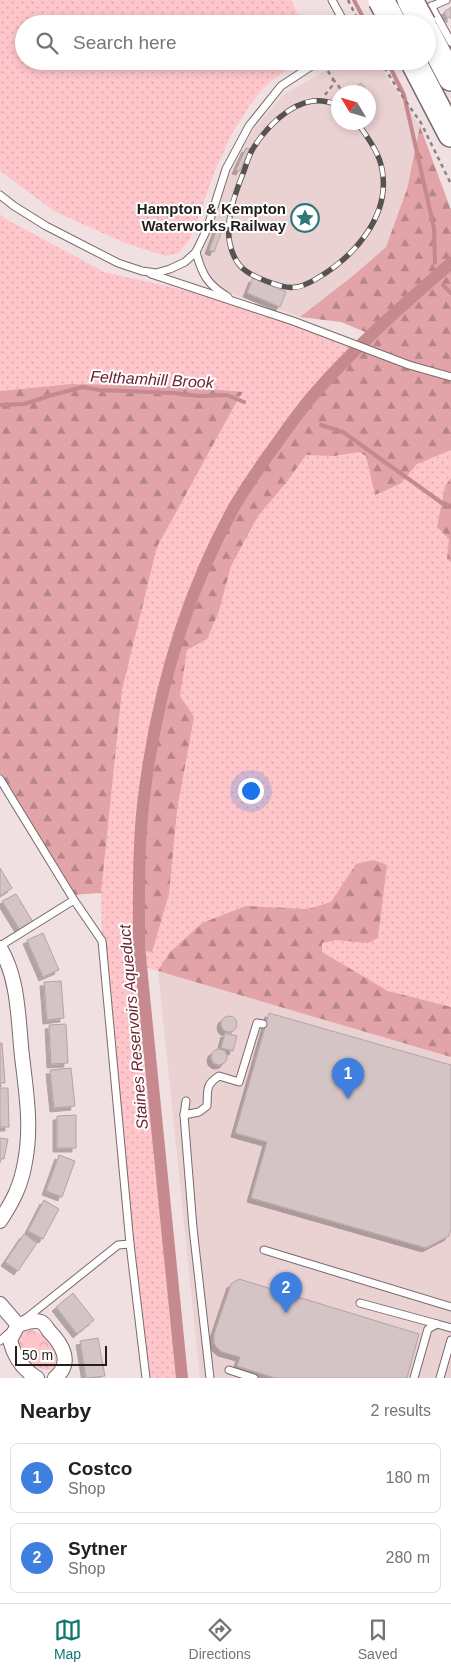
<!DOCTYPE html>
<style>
:root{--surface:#fff;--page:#f2f2f2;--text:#202124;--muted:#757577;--line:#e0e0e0;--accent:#0f766e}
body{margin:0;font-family:Arial,sans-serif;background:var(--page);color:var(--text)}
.compass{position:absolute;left:331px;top:85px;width:45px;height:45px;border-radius:50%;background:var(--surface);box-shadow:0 2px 8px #0003;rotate:308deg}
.scale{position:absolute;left:15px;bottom:12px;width:92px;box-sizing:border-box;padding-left:5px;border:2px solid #241e1e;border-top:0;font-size:14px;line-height:18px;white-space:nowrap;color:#241e1e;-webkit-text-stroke:4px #fff;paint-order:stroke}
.you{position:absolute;left:250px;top:790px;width:18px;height:18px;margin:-12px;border:4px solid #fff;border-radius:50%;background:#1a73e8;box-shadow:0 0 0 8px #1a73e833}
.badge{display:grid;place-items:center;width:32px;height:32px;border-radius:50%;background:var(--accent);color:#fff;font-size:16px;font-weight:700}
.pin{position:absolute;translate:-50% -41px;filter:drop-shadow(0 1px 2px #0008)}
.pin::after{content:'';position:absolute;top:26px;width:18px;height:15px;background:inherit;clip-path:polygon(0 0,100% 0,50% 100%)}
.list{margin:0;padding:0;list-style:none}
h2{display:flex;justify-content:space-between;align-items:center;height:65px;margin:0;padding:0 20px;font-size:21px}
h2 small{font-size:16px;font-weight:400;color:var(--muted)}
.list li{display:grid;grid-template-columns:32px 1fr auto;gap:15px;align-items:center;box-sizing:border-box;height:70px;margin:0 10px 10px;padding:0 10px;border:1px solid var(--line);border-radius:8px}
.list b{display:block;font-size:19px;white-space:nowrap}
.list p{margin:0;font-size:16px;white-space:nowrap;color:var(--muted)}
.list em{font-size:16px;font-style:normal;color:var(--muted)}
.icon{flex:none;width:28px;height:28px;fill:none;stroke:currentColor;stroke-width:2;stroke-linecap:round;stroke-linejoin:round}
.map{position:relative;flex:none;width:451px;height:1378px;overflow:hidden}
.search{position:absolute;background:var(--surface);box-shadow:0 2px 8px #0003;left:15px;right:15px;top:15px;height:55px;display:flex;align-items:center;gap:12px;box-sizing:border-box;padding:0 18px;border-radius:28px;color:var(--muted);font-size:19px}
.sheet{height:225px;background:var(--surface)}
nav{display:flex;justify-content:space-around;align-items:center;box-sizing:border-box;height:70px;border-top:1px solid var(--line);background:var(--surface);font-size:14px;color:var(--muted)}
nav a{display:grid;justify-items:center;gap:2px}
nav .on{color:var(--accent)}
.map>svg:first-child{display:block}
.built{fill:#ead1d2;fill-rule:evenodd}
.grass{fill:url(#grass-dots)}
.forest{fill:url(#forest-firs)}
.park{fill:url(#park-crowns)}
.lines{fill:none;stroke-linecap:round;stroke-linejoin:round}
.stream{stroke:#c6898e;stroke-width:4}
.canal{stroke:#c6898e;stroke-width:12}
.building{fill:#d5c4c5;stroke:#b3a3a4;filter:url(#shadow)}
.lane-casing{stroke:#796a6b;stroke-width:9}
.street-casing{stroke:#796a6b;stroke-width:16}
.highway-casing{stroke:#796a6b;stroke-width:28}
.path{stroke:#8d8282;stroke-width:2.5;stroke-dasharray:4 4;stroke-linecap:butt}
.lane{stroke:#fff;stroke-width:7}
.street{stroke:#fff;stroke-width:14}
.highway{stroke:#fff;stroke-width:25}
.rail-casing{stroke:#5a5151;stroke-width:5.5}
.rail{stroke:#fff;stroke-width:4;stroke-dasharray:11;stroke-linecap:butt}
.highway-bridge-casing{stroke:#796a6b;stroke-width:28;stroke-linecap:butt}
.highway-bridge{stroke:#fff;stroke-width:25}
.labels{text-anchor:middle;stroke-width:4;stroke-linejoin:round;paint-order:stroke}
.poi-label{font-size:15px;font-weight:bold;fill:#241e1e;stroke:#fff;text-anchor:end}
.water-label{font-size:16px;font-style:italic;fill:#6c232f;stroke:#fff}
</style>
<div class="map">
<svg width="451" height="1378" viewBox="0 0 451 1378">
<defs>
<pattern id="grass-dots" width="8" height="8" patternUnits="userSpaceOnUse" patternTransform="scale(1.25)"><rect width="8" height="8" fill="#fec6ca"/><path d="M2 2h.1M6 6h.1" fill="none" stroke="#daaaad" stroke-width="1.8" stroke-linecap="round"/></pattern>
<pattern id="forest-firs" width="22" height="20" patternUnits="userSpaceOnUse" patternTransform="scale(1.25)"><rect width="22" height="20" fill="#e2a4a8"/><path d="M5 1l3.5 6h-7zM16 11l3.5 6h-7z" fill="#b78588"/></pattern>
<pattern id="park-crowns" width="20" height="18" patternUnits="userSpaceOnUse" patternTransform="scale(1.25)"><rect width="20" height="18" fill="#fec6ca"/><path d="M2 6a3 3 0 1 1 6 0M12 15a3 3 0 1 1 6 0" fill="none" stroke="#daaaad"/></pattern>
<filter id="shadow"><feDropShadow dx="-4" dy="4" stdDeviation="0" flood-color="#0004"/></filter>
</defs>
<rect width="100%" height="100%" fill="#f1e0e1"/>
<g class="built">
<path d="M342,61h35l43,65 -13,63 -21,58 -32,28 -54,42 -77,-26 -16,-17 -6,-16 27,-81 24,-46 31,-36zM338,92h30v30h-30z"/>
<polygon points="158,971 451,1057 451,1378 200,1378"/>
</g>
<g class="grass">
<polygon points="0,0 291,0 303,24 24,24 24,61 298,61 266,85 250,105 231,135 215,171 190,239 179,253 166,256 130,245 102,233 54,211 0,171"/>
<polygon points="0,214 6,219 104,272 180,289 293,321 451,377 451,1057 141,966 182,1378 147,1378 102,941 101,893 122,690 157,547 236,403 243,393 71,384 0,391"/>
</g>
<g class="forest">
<polygon points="420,126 451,210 451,450 417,464 400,484 375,495 366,456 359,452 334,456 306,455 286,483 258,516 231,566 219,611 207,639 187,650 180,696 194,717 177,810 169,894 152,952 144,951 143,905 147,811 162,717 181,642 225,516 277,434 315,398 325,377 345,367 375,336 341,322 300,317 354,275 386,247 407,189"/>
<polygon points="71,384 175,386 243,392 236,403 157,547 122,690 101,893 72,895 0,779 0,391"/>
<polygon points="451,478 451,562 447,559 449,539 437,527 445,486"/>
<polygon points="373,860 387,865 378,938 368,943 335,940 322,943 322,952 388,991 451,1007 451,1057 158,971 169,953 202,923 246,906 308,909 331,902 356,864"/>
</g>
<path class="park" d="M28,1329c16,3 37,20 26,38 -11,11 -43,-15 -35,-31 2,-3 6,-5 9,-7z"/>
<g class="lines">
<g class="stream">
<polyline points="354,0 366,23"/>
<polyline points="387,61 404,95 434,228 435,263"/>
<polyline points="443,285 451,293"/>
<polyline points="0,405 24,404 52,395 83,387 99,390 173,393 200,396 227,395 244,402"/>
<polyline points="321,425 343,432 442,503 451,506"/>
</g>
<path class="canal" d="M182,1378l-43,-432c0,-47 -1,-95 4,-141 12,-104 40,-205 90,-296 13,-23 28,-44 44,-66 12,-17 24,-34 38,-50 41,-47 89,-89 136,-130"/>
</g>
<g class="building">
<polygon points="451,7 451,19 450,17 447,18 444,12"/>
<polygon points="361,83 368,92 359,92 356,87"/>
<polygon points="246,148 250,149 240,171 236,170"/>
<polygon points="217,229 222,231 214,252 209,250"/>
<polygon points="253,278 286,292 280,307 247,293"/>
<polygon points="0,868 12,888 0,896"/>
<polygon points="16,894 33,922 20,930 2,901"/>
<polygon points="43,933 59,970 43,977 27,940"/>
<polygon points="61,981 64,1018 47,1020 44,982"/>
<polygon points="269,1013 451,1065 451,1229 449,1236 426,1248 251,1198 267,1142 235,1133"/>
<circle cx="229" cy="1024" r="8"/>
<polygon points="66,1024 68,1063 51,1064 49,1025"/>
<polygon points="225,1033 237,1036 233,1051 221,1048"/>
<polygon points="0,1043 2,1043 5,1083 0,1083"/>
<circle cx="219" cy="1057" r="8"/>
<polygon points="71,1068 75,1106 54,1108 50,1070"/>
<polygon points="0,1088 8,1088 9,1127 0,1127"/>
<polygon points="76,1115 76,1148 57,1148 57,1116"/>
<polygon points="0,1138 8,1139 4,1159 0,1159"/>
<polygon points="59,1155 75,1161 62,1197 46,1191"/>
<polygon points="44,1200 59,1209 43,1239 28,1231"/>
<polygon points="24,1234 37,1243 18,1271 5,1262"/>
<polygon points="239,1279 419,1334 407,1378 275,1378 237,1366 240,1357 222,1352 217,1348 214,1343 214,1334 231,1284"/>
<polygon points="73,1293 94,1320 77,1334 56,1307"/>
<polygon points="98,1338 105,1376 86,1378 80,1341"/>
</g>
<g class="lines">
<defs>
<g id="lane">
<polyline points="332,0 345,24"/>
<polyline points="431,6 451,42"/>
<polyline points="421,11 446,0"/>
<polyline points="0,195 14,206 46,226 118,263 142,271 156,273 170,269 185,262 196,252 207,229 226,169 249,126 281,86 319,61"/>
<path d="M196,252c6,23 12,33 32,45"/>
<polyline points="151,274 293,321 409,365 451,377"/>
<polyline points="0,779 74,900 102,941 130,1244 146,1378"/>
<polyline points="0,946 74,900"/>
<polyline points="186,1101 184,1115 193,1228 210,1378"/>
<path d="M184,1115l15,-3 8,-6c1,-16 -2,-21 12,-30l20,6 18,-59 6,1"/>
<polyline points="264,1250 451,1307"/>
<polyline points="360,1303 437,1324"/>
<polyline points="24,1320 118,1245 130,1244"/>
<polyline points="0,1341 10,1332"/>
<polyline points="229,1370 254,1378"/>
<polyline points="414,1378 428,1329 437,1324 451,1328"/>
<polyline points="440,1378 451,1340"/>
</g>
<g id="street">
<path d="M0,948c19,31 18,72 22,108 4,35 10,70 3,106 -4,24 -12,39 -25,59"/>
<polyline points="0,1304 18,1325"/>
<path d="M37,1378c-15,-9 -23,-22 -27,-38l8,-15c7,-2 16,-6 23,-3 3,1 6,6 8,9 14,14 24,32 6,47"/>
</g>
<g id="highway">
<polyline points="427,32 451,78"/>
<polyline points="413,61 451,134"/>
</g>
</defs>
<use href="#lane" class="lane-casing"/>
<use href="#street" class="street-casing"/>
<use href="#highway" class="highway-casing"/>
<g class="path">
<polyline points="348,0 360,24"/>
<polyline points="380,61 403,97 421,123 451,184"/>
<polyline points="333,79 343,92"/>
<polyline points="325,95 332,86 333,79 326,68"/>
</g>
<use href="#lane" class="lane"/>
<use href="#street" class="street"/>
<use href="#highway" class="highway"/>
<defs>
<path id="rail" d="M338,105c-8,-3 -16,-5 -25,-4 -24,3 -47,27 -59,46 -5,7 -7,16 -10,24 -11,27 -25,65 -6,92 6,9 18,14 28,18 21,8 30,10 50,-2 38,-22 75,-63 66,-110 -3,-17 -15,-32 -25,-47"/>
</defs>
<use href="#rail" class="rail-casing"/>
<use href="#rail" class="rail"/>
<defs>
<g id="highway-bridge">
<polyline points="381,0 394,24"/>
<polyline points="410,0 423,24"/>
</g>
</defs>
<use href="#highway-bridge" class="highway-bridge-casing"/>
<use href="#highway-bridge" class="highway-bridge"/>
</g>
<defs>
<symbol id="sight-ring" viewBox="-11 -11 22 22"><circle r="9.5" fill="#fff" stroke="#2f7878" stroke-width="1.5"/><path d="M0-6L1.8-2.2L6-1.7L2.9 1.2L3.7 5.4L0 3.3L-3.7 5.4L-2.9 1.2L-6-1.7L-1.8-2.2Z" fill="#2f7878"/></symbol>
</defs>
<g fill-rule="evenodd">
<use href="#sight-ring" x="289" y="202" width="32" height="32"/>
</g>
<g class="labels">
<g class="poi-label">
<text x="286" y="214">Hampton &amp; Kempton<tspan x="286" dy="17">Waterworks Railway</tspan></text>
</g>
<g class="water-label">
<text transform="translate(152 379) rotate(3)" y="6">Felthamhill Brook</text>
<text transform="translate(133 1027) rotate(-95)" y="6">Staines Reservoirs Aqueduct</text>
</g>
</g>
</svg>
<svg class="compass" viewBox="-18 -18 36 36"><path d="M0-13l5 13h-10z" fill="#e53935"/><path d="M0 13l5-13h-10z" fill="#757577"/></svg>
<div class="scale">50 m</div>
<div class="you"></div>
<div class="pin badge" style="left:348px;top:1099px;background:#3f7fe0">1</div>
<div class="pin badge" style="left:286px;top:1313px;background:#3f7fe0">2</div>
<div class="search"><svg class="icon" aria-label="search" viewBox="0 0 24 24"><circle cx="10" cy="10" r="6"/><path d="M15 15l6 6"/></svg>Search here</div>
</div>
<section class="sheet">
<h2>Nearby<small>2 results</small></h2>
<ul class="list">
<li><span class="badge" style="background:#3f7fe0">1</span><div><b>Costco</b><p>Shop</p></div><em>180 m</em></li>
<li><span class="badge" style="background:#3f7fe0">2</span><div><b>Sytner</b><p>Shop</p></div><em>280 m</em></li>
</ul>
</section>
<nav>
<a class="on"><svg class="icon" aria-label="map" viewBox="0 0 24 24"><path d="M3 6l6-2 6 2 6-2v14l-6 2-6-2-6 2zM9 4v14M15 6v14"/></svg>Map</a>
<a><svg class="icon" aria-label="directions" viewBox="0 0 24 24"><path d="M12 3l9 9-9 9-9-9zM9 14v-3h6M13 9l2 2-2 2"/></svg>Directions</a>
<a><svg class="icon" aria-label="saved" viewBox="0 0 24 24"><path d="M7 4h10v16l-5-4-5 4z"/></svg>Saved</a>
</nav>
